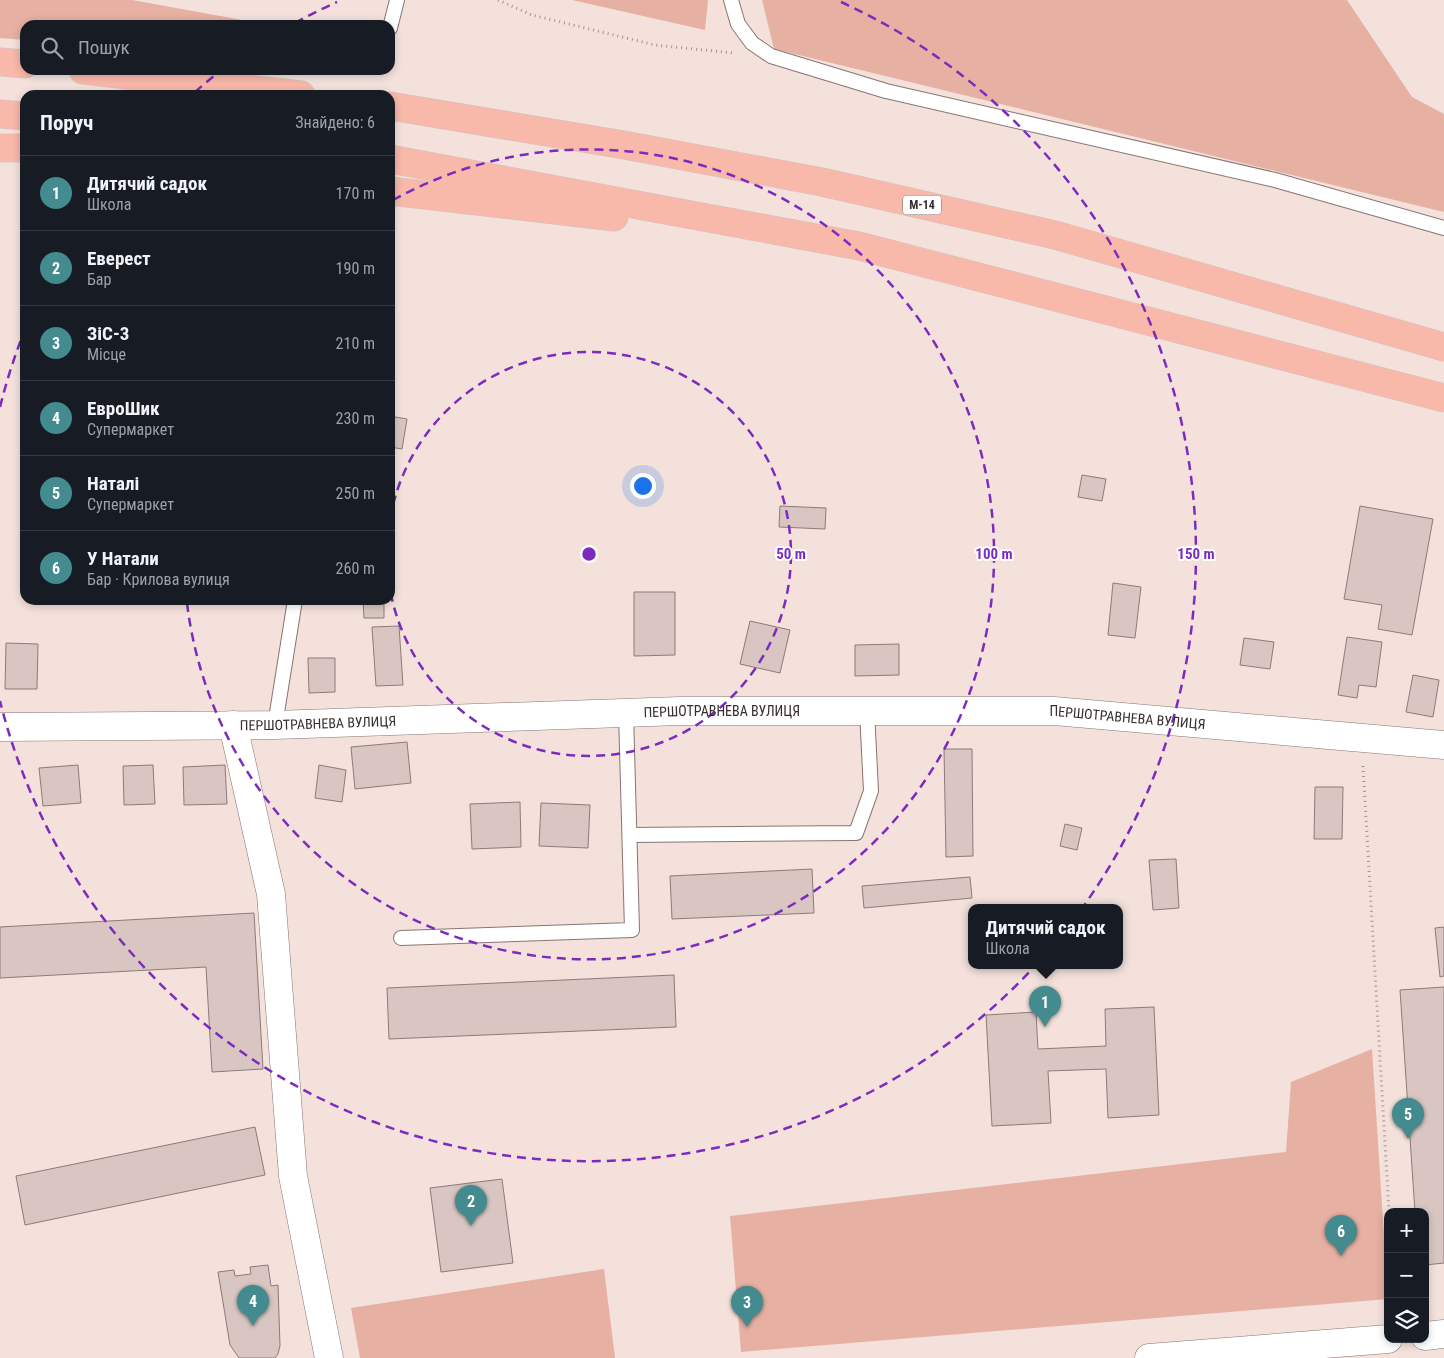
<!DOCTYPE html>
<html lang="uk">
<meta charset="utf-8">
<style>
:root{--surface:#171b24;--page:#20242c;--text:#f1f3f6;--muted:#9ea1a6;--line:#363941;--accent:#438b8e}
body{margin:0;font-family:"Roboto Condensed",sans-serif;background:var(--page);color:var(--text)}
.controls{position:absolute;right:15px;bottom:15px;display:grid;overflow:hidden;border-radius:10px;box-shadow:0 2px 8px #0003}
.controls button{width:45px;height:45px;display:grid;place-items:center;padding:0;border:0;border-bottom:1px solid var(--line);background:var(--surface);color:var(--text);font:25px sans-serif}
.you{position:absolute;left:642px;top:485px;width:18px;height:18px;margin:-12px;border:4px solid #fff;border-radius:50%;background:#1a73e8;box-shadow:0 0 0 8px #1a73e833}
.badge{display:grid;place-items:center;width:32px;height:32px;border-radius:50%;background:var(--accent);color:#fff;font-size:16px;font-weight:700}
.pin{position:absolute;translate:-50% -41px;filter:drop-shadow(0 1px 2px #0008)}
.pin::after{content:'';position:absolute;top:26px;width:18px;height:15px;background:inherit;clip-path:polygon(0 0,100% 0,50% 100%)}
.popup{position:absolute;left:968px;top:904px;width:155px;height:65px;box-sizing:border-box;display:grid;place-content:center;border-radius:10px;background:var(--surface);filter:drop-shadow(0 1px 4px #0005);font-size:16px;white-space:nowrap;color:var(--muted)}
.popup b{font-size:19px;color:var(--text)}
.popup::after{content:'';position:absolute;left:50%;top:100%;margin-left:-10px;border:10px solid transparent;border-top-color:var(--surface)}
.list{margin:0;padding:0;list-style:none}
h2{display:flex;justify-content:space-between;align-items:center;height:65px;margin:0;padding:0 20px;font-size:21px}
h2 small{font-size:16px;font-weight:400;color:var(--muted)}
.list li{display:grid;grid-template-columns:32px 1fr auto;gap:15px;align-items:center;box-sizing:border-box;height:75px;padding:0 20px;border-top:1px solid var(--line)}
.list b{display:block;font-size:19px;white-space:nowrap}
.list p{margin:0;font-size:16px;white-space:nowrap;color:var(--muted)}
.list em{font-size:16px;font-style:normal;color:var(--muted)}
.icon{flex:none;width:28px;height:28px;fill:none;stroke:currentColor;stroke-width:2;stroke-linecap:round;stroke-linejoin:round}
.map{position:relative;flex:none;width:1444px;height:1358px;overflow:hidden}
.search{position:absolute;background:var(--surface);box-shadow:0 2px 8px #0003;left:20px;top:20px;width:375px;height:55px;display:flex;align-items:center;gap:12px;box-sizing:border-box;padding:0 18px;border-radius:15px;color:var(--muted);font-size:19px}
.panel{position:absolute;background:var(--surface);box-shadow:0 2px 8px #0003;left:20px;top:90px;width:375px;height:515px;border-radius:15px}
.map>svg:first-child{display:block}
.green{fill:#e6b0a3}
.building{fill:#d9c6c2;stroke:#8c7b77}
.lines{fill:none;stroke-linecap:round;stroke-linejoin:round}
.service-casing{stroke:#867672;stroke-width:16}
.minor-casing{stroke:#867672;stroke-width:29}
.tertiary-casing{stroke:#867672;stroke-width:29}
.trunk-casing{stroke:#cac9c8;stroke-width:29}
.path{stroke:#a19490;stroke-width:3;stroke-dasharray:1 4;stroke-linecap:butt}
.service{stroke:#fff;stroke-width:14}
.minor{stroke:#fff;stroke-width:28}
.tertiary{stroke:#fff;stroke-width:28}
.trunk{stroke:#f8b8aa;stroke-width:28}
.ring{fill:none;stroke:#7b2cbf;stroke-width:2.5;stroke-dasharray:9 6}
.labels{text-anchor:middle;stroke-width:4;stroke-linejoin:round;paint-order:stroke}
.shield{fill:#fff;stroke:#726d6b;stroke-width:1}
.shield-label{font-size:12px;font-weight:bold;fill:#352e2c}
.street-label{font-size:14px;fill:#352e2c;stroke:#fff}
.centre{fill:#7b2cbf;stroke:#fff;stroke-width:2.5}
.ring-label{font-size:15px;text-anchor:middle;font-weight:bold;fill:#7b2cbf;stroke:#fff;stroke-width:4;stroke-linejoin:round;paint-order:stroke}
</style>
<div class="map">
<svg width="1444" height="1358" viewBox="0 0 1444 1358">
<rect width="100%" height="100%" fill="#f4e1dc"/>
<g class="green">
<polygon points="0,0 132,0 270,25 25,25 25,40 0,38"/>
<polygon points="572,0 708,0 705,30"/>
<polygon points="762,0 1347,0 1412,97 1444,114 1444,212 774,49"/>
<polygon points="1372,1049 1388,1299 741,1352 730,1216 1286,1152 1291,1082"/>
<polygon points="604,1269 615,1358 360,1358 351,1308"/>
</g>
<g class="building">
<polygon points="390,416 407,419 402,449 390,447"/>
<polygon points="1082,475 1106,479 1102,501 1078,497"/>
<polygon points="780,506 826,508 825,529 779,527"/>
<polygon points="1360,506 1433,519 1412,635 1378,629 1382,605 1344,599"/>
<polygon points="1113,583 1141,587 1135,638 1108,635"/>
<polygon points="634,592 675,592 675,655 634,656"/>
<polygon points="363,600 384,600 384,618 364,618"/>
<polygon points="750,621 790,630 780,673 740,664"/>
<polygon points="399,626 403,685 376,686 372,627"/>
<polygon points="1347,637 1382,642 1376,687 1359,685 1357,698 1338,695"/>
<polygon points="1244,638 1274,642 1270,669 1240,665"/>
<polygon points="6,643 38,644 37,689 5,689"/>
<polygon points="899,644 899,675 855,676 855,645"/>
<polygon points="308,658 335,658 335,692 309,693"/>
<polygon points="1413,675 1439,680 1433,717 1406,712"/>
<polygon points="407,742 411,783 355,789 351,747"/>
<polygon points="944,749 972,749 973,856 946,857"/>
<polygon points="78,765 81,803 43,806 39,768"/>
<polygon points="153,765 155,804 124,805 123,766"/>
<polygon points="225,765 227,804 184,805 183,767"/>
<polygon points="319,765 346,770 342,802 315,798"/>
<polygon points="1315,787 1343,787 1342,839 1314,839"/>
<polygon points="520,802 521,847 472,849 470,804"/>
<polygon points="541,803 590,805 588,848 539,846"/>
<polygon points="1065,824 1082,828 1077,850 1060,846"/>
<polygon points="1176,859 1179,908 1153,910 1149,860"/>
<polygon points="812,869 814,913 672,919 670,876"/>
<polygon points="970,877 972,898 864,908 862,886"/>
<polygon points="254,913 263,1069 212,1072 206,967 0,978 0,927"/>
<polygon points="1444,927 1444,976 1440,977 1435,928"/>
<polygon points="674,975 676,1027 389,1039 387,988"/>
<polygon points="1444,987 1444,1263 1425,1265 1425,1212 1415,1212 1400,990"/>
<polygon points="1154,1007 1159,1115 1108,1118 1106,1069 1048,1071 1051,1123 992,1126 986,1015 1036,1012 1038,1049 1106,1046 1105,1009"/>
<polygon points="255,1127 265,1175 25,1225 16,1176"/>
<polygon points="502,1179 513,1263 441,1272 430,1188"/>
<polygon points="268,1265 271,1286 278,1285 280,1346 278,1354 275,1358 239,1358 230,1345 218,1272 234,1270 235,1276 251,1274 250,1267"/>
</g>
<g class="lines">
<defs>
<g id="service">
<polyline points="731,0 738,24 752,43 771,56 886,91 1275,180 1444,228"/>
<polyline points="390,28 397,0"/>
<polyline points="275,725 295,600"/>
<polyline points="630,835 856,833 871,791 867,711"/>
<polyline points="401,938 632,930 626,713"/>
</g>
<polyline id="minor" points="233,725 271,894 293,1176 329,1358"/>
<g id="tertiary">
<path id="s1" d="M0,727l275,-2 405,-14h374l390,34"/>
<polyline points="1425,1336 1444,1334"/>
<polyline points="1149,1358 1388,1339"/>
</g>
<g id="trunk">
<polyline points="0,62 25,64"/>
<polyline points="83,70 301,95"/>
<polyline points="390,106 624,145 822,182 1055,235 1444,347"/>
<polyline points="0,114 25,116"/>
<polyline points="0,148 25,148"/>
<polyline points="390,159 859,246 1444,398"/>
<polyline points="390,191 614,217"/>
</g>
</defs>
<use href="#service" class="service-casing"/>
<use href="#minor" class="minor-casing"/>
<use href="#tertiary" class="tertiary-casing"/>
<use href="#trunk" class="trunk-casing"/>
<g class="path">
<polyline points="498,0 532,15 655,45 733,53"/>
<polyline points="1363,766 1389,1212"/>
</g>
<use href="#service" class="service"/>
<use href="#minor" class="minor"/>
<use href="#tertiary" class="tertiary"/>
<use href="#trunk" class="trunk"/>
</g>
<g class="ring">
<path d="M390 519A202 202 0 1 1 390 589"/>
<path d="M393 200A405 405 0 1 1 187 603"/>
<path d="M0 407A607 607 0 0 1 24 332M195 92A607 607 0 0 1 219 72M295 23A607 607 0 0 1 337 2M841 2A607 607 0 1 1 0 701"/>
</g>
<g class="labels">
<rect class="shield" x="903" y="195.5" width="38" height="19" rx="4"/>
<g class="shield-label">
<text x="922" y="209">М-14</text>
</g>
<g class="street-label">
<text dy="5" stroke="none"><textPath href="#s1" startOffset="722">ПЕРШОТРАВНЕВА ВУЛИЦЯ</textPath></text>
<text dy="5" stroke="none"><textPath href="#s1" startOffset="1128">ПЕРШОТРАВНЕВА ВУЛИЦЯ</textPath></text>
<text dy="5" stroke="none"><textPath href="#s1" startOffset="318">ПЕРШОТРАВНЕВА ВУЛИЦЯ</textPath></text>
</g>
</g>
<circle cx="589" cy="554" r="8" class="centre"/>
<g class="ring-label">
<text x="791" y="559">50 m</text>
<text x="994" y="559">100 m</text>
<text x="1196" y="559">150 m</text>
</g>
</svg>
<div class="controls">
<button>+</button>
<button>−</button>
<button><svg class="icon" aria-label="layers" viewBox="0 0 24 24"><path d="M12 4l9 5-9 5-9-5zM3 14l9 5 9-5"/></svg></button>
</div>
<div class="you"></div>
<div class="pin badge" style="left:1045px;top:1027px">1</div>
<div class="popup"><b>Дитячий садок</b>Школа</div>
<div class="pin badge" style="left:471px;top:1226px">2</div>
<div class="pin badge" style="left:747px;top:1327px">3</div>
<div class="pin badge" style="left:253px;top:1326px">4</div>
<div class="pin badge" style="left:1408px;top:1139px">5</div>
<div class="pin badge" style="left:1341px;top:1256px">6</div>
<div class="search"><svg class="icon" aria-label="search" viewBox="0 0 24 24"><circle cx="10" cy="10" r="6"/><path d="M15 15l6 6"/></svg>Пошук</div>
<section class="panel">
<h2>Поруч<small>Знайдено: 6</small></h2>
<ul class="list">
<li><span class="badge">1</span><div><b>Дитячий садок</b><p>Школа</p></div><em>170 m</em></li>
<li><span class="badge">2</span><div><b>Еверест</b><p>Бар</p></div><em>190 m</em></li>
<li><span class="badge">3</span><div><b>ЗіС-3</b><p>Місце</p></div><em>210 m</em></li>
<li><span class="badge">4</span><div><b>ЕвроШик</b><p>Супермаркет</p></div><em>230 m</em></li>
<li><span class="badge">5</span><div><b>Наталі</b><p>Супермаркет</p></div><em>250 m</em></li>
<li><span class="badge">6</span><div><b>У Натали</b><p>Бар · Крилова вулиця</p></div><em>260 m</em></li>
</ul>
</section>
</div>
